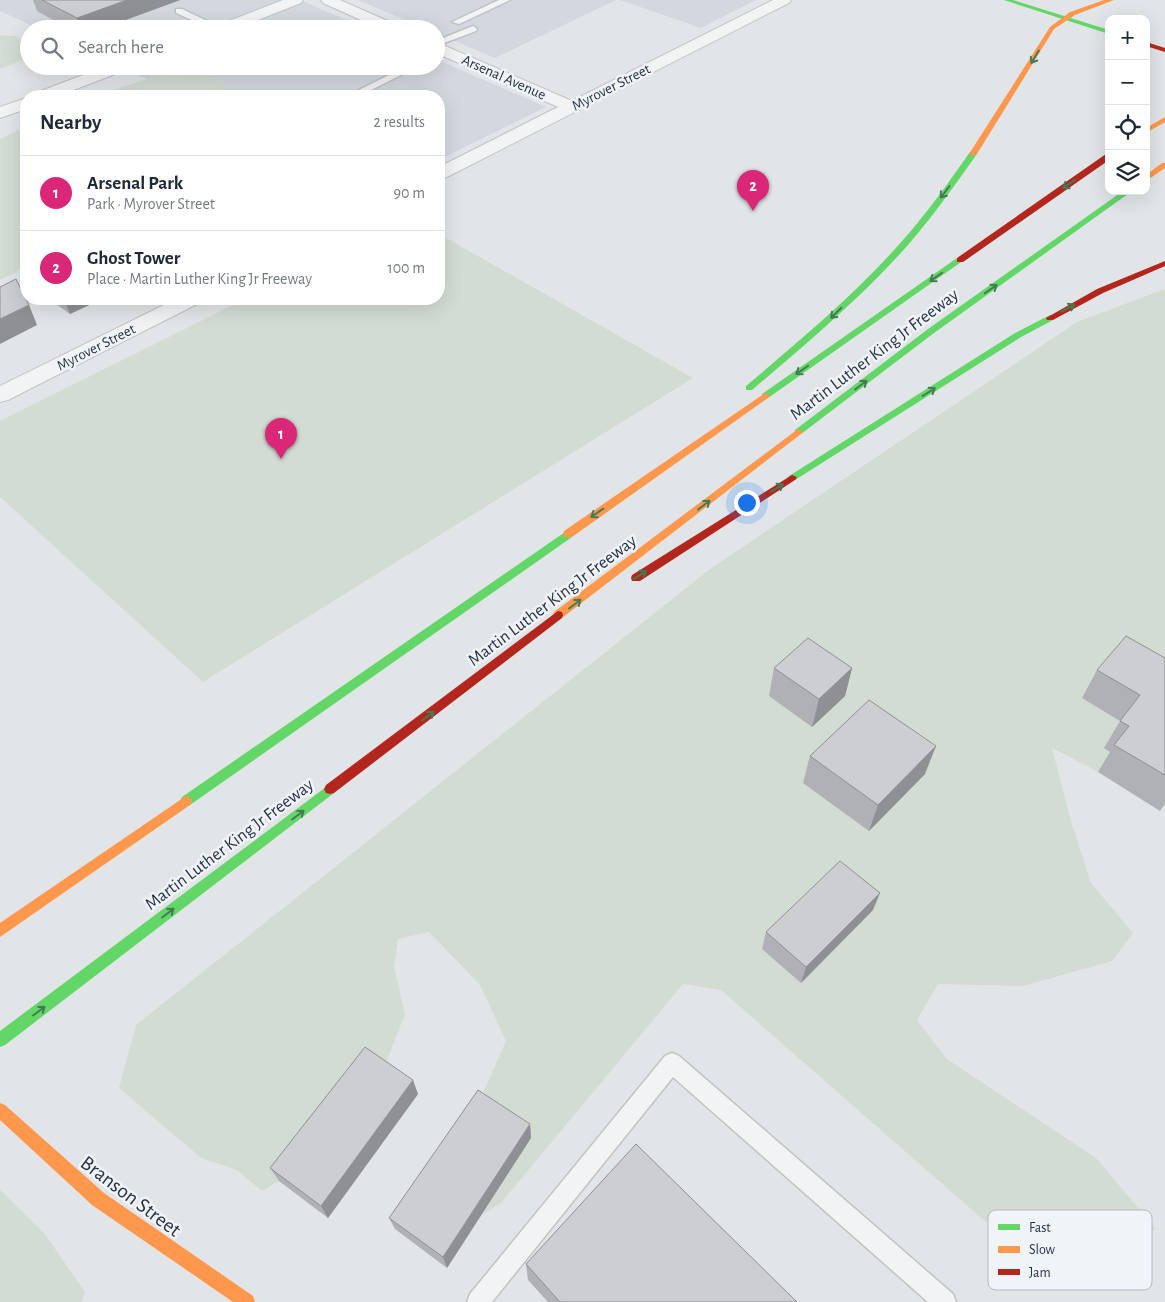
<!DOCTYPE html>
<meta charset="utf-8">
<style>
:root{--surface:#fff;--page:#f6f6f7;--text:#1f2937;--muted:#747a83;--line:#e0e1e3;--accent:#db2777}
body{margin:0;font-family:"Alegreya Sans",sans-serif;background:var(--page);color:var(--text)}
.controls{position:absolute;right:15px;top:15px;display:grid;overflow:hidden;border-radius:10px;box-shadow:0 5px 20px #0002}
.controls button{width:45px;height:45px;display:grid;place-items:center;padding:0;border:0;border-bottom:1px solid var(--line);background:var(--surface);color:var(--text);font:25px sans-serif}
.you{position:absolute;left:746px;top:502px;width:18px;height:18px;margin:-12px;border:4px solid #fff;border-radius:50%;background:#1a73e8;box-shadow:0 0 0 8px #1a73e833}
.badge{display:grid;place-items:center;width:32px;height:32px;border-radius:50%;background:var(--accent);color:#fff;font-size:16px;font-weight:700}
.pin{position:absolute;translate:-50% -41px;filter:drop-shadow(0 1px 2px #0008)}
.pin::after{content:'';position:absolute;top:26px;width:18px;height:15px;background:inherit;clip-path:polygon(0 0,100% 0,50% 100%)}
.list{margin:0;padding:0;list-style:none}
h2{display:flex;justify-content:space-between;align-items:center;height:65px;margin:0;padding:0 20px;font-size:21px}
h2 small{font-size:16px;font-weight:400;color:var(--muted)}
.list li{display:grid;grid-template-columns:32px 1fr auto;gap:15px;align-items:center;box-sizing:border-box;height:75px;padding:0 20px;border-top:1px solid var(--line)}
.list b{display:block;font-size:19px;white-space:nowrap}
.list p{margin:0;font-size:16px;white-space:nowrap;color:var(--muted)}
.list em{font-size:16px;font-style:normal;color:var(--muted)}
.icon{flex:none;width:28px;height:28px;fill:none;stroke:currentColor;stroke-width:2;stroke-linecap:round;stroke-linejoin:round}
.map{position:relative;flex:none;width:1165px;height:1302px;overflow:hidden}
.search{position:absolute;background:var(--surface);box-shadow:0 5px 20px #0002;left:20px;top:20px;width:425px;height:55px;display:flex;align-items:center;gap:12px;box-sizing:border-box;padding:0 18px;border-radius:28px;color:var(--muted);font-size:19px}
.panel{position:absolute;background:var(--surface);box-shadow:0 5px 20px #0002;left:20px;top:90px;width:425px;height:215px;border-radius:20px}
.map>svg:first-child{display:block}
.built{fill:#d3d8df}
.green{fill:#d3dcd2}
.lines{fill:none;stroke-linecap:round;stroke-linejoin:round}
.lane-casing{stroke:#c0c3c6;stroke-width:3}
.street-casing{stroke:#c0c3c6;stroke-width:2}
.lane{fill:#f2f3f4;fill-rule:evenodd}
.street{fill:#f2f3f4;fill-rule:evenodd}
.fast{fill:#63d668;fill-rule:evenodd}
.slow{fill:#ff974d;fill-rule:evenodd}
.jam{fill:#b3261e;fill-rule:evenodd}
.wall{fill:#afb1b5}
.shaded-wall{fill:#8f9093}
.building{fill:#ccced2;stroke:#8f9093}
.oneway{stroke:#427c54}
.labels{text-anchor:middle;stroke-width:5;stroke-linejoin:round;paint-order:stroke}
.far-street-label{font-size:15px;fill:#273244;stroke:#f0f3f8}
.street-label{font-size:18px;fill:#273244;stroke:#f0f3f8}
.near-street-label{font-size:21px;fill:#273244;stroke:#f0f3f8}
.key{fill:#f0f3f8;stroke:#b4b9c2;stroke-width:1}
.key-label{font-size:14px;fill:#273244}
</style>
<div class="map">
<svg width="1165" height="1302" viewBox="0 0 1165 1302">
<rect width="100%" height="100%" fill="#e2e5e8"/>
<g class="built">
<polygon points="0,0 300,0 366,29 39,29 0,11"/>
<polygon points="358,0 616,0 495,58 436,33 436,29 426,29"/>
<polygon points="620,0 756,0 701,28"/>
<polygon points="436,59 546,107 439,160 439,96 230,96 225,83 196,73 147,79 120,66 436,66"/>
</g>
<g class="green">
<polygon points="0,35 16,36 29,46 29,57 0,69"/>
<polygon points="196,73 225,83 230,96 94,96 147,79"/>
<polygon points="26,127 26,263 13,274 0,280 0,139"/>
<polygon points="439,234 693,378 203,682 0,497 0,421 245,299 439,299"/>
<polygon points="1165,289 1165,806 1052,748 1071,821 1091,883 1133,933 1112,961 1023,986 938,984 917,1020 947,1059 1096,1158 1156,1229 1089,1273 987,1223 721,990 683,984 501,1203 482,1215 466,1132 506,1041 480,985 429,932 398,939 394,967 405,1014 374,1094 323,1155 262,1191 237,1170 201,1158 119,1088 136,1025 710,569 1077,322"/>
<polygon points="0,1190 44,1233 85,1292 81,1302 0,1302"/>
</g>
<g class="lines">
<defs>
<g id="lane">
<polygon points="499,0 510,0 459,24 452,22"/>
<polygon points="176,9 182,9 224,29 212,29 176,13"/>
<polygon points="473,26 477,29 476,31 436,46 436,41"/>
<polygon points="446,49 450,52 449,54 436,59 436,53"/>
<polygon points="407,66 419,66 363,94 364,96 353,96 351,94"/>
<polygon points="672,1053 679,1056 953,1294 956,1302 928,1302 673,1077 492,1302 467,1302 470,1294 665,1056"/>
</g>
<g id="street">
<polygon points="283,0 303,0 301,3 235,29 214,29 216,26"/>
<polygon points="321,0 340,0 399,26 401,29 381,29 323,3"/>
<polygon points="773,0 791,0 789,3 445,178 439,179 439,167 558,107 436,53 436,42 572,101"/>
<polygon points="107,66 130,66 128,69 58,96 36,96 38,92"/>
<polygon points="26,98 26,109 0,118 0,107"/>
<polygon points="176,299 202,299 199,303 8,400 0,402 0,386"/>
</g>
</defs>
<use href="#lane" class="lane-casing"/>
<use href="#street" class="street-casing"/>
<use href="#lane" class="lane"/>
<use href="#street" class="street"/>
<g class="fast">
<polygon points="1004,0 1013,0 1109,30 1109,34"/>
<path d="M970,152l7,2c-22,31 -44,62 -69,91 -47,53 -102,99 -156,145h-6v-4c54,-46 110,-92 157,-146 24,-27 46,-58 67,-88z"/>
<polygon points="1123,191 1132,191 934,333 801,434 795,434 795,430 928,329"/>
<polygon points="957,258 964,260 768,398 762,398 762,394"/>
<polygon points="1050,315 1053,316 1053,320 1021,337 795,480 789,480 787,478 789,476 1015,333"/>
<polygon points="568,530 572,531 573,534 572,537 190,805 186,806 182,805 180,801 182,797"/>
<polygon points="330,784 334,785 336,789 334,793 5,1045 0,1047 0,1031"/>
</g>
<g class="slow">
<polygon points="1104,0 1114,0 1075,15 1054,29 977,154 970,156 969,154 1050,27 1070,12"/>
<polygon points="1165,117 1165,122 1146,133 1146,128"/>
<polygon points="1162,163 1165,163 1165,168 1146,181 1146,175"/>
<polygon points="765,393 770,396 768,398 572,537 564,537 563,534 564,531"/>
<polygon points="798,429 803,432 801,434 562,618 554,618 553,615 554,612"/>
<polygon points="186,796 190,797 192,801 190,805 0,937 0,923"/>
<polygon points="0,1103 5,1105 104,1193 253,1296 255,1302 233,1302 92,1205 0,1120"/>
</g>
<g class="jam">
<polygon points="1146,42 1165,48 1165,52 1146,46"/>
<polygon points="1106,154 1109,154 1109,160 963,262 957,262 957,258"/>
<polygon points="1165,261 1165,266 1103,293 1053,320 1047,320 1046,318 1097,289"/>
<polygon points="792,475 795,476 797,478 795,480 640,581 632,581 631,578 632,575"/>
<polygon points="558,611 562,612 563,615 562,618 334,793 330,794 326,793 324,789 326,785"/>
</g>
</g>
<g class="wall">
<polygon points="33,0 180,0 101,29 70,29 37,11"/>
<polygon points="49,299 102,299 70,314"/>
<polygon points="1165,658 1165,804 1160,811 1098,772 1110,752 1104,748 1120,721 1082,698 1097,670"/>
<polygon points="774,668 852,668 845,696 812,727 769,696"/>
<polygon points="810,756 925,774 869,831 803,783"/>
<polygon points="873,910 801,983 762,949 766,932"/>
<polygon points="418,1094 328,1218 279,1181 270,1168"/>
<polygon points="530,1124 531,1138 447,1268 395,1229 389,1218"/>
<polygon points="526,1264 797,1302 548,1302 528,1280"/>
</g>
<g class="shaded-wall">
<polygon points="127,0 180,0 101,29 81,29 77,18"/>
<polygon points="64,299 102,299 70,314"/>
<polygon points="29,305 37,325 0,344 0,319"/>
<polygon points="852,668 845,696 812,727 819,699"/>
<polygon points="936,746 925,774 869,831 878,805"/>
<polygon points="880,893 873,910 801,983 806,967"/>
<polygon points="413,1080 418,1094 328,1218 321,1206"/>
<polygon points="530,1124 531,1138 447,1268 443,1257"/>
</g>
<g class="building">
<polygon points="42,0 127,0 77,18"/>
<polygon points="16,279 29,305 0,319 0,287"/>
<polygon points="1126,636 1165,658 1165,775 1114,745 1129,726 1120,721 1140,695 1097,670"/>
<polygon points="808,638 852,668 819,699 774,668"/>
<polygon points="869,700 936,746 878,805 810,756"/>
<polygon points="840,861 880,893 806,967 766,932"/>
<polygon points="365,1047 413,1080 321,1206 270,1168"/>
<polygon points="478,1090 530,1124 443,1257 389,1218"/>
<polygon points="636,1144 797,1302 560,1302 526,1264"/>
</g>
<defs><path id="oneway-shaft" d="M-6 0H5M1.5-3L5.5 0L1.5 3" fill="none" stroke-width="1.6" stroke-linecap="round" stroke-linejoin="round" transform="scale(1.25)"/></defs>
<g class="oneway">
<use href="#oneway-shaft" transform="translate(1035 57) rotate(121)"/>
<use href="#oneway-shaft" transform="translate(1069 184) rotate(145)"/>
<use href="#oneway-shaft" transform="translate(945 192) rotate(127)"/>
<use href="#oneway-shaft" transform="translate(936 277) rotate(145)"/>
<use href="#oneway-shaft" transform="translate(991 289) rotate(-35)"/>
<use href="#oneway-shaft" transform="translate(1068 308) rotate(-28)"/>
<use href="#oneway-shaft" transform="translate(836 313) rotate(135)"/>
<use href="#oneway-shaft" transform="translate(802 370) rotate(145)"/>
<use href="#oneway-shaft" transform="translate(861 385) rotate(-37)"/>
<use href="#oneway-shaft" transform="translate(929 392) rotate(-32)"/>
<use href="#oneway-shaft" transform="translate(777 488) rotate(-32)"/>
<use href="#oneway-shaft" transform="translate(704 505) rotate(-37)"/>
<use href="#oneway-shaft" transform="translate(597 513) rotate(145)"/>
<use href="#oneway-shaft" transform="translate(640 575) rotate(-32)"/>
<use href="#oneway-shaft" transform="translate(575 604) rotate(-37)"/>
<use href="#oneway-shaft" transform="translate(428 716) rotate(-37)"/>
<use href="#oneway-shaft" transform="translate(298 815) rotate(-37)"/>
<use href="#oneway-shaft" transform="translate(168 913) rotate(-37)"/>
<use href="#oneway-shaft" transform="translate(39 1011) rotate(-37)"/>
</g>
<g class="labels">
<g class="far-street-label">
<text transform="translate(504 77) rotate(24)" y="5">Arsenal Avenue</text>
<text transform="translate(611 87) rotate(-27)" y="5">Myrover Street</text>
<text transform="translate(96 347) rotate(-27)" y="5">Myrover Street</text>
</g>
<g class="street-label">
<text transform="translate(874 354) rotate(-37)" y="6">Martin Luther King Jr Freeway</text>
<text transform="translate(552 600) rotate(-37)" y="6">Martin Luther King Jr Freeway</text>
<text transform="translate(229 844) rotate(-37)" y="6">Martin Luther King Jr Freeway</text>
</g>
<g class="near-street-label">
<text transform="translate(131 1196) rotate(37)" y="7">Branson Street</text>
</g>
</g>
<rect x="988" y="1210" width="164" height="80" rx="8" class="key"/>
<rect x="998" y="1224" width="22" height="6" fill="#63d668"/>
<rect x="998" y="1246" width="22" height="7" fill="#ff974d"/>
<rect x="998" y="1269" width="22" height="6" fill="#b3261e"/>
<g class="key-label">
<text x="1029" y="1232">Fast</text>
<text x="1029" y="1254">Slow</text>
<text x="1029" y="1277">Jam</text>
</g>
</svg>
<div class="controls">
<button>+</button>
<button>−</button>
<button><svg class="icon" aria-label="locate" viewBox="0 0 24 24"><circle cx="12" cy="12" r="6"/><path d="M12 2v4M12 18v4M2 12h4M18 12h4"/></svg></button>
<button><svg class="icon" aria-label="layers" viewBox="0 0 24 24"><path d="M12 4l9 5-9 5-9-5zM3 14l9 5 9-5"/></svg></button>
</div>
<div class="you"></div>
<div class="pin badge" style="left:281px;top:459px">1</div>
<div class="pin badge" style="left:753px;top:211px">2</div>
<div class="search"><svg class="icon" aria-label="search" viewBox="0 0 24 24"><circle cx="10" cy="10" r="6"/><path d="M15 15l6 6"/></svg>Search here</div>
<section class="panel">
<h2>Nearby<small>2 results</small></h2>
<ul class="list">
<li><span class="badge">1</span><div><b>Arsenal Park</b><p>Park · Myrover Street</p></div><em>90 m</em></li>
<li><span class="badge">2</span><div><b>Ghost Tower</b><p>Place · Martin Luther King Jr Freeway</p></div><em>100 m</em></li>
</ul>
</section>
</div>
